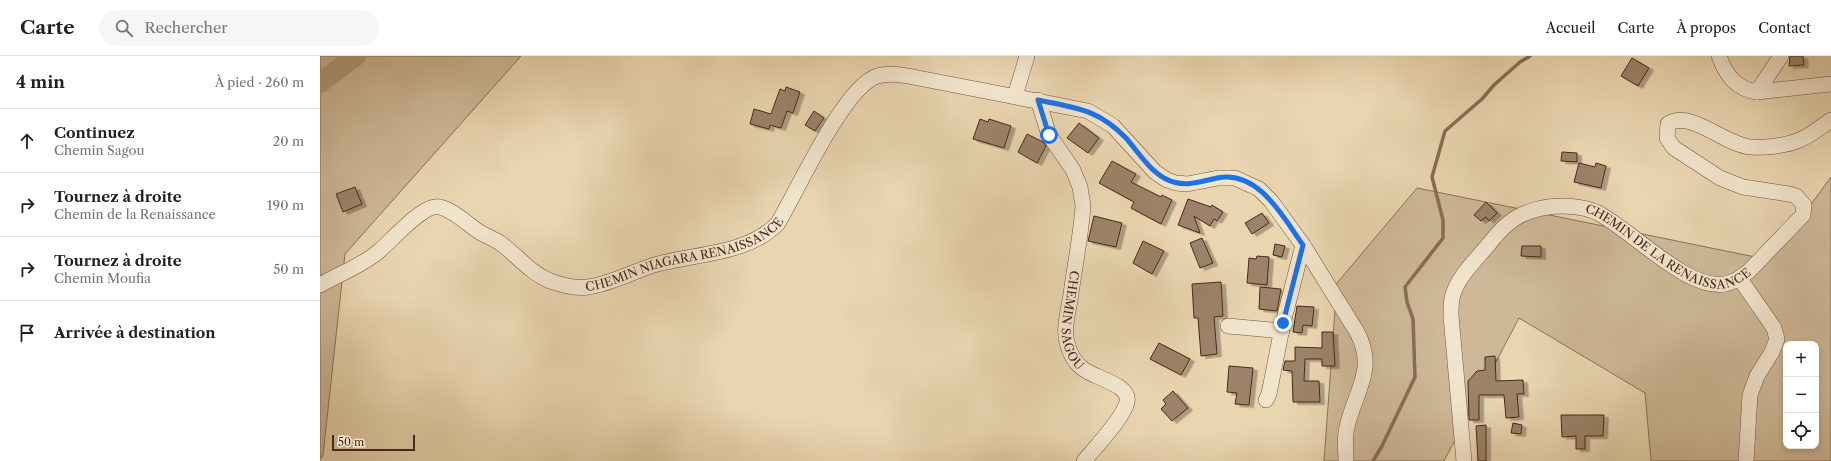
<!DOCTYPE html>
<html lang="fr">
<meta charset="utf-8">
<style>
:root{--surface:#fff;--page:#f6f6f6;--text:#202124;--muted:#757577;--line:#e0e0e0}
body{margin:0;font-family:"Libre Caslon Text",serif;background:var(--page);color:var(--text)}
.controls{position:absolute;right:12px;bottom:12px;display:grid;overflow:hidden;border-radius:8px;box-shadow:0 2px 6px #0003}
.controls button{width:36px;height:36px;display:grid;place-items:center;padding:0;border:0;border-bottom:1px solid var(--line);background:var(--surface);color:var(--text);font:20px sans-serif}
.scale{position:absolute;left:12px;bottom:10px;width:83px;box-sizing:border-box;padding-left:4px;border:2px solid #49281b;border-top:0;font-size:11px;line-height:14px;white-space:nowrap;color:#49281b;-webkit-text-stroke:3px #f1e4cc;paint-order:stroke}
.stop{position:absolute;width:12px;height:12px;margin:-9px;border:3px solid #1a73e8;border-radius:50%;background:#fff}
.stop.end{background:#1a73e8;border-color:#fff;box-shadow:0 1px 4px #0008}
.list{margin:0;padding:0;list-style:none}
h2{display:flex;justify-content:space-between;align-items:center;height:52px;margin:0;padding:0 16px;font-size:17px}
h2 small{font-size:13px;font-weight:400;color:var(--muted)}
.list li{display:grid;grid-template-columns:26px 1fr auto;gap:12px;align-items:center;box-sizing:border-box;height:64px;padding:0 16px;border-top:1px solid var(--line)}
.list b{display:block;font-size:15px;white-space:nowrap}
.list p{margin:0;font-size:13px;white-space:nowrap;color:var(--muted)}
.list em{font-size:13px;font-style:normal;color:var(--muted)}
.icon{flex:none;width:22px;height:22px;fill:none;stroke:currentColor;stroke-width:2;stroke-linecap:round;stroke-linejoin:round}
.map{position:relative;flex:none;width:1511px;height:405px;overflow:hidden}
header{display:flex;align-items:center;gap:24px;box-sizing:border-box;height:56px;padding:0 20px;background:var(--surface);border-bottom:1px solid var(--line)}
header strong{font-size:19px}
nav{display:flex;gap:22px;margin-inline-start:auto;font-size:14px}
.search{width:280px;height:36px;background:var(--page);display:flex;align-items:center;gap:10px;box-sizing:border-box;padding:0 14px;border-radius:22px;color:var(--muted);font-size:15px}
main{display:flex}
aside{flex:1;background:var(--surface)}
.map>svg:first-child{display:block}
.green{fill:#ceb897;stroke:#8c7059;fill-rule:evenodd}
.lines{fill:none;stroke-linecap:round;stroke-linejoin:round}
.stream{stroke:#896c56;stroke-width:3.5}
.river{stroke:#b39a7d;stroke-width:20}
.building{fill:#9c8268;stroke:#49281b;filter:url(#shadow)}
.minor-casing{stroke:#715340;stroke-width:16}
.minor{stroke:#f1e4cc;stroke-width:15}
.route{stroke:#1a73e8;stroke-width:5}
.labels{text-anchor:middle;stroke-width:4;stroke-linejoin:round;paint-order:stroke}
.street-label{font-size:12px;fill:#49281b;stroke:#f1e4cc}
</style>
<header>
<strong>Carte</strong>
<div class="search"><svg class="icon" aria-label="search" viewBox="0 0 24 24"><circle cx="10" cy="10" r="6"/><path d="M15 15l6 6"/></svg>Rechercher</div>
<nav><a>Accueil</a><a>Carte</a><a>À propos</a><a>Contact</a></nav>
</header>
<main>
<aside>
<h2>4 min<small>À pied · 260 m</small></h2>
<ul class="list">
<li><svg class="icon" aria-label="ahead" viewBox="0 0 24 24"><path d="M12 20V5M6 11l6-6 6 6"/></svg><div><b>Continuez</b><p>Chemin Sagou</p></div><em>20 m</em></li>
<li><svg class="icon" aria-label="right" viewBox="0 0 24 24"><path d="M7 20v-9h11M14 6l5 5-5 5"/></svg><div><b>Tournez à droite</b><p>Chemin de la Renaissance</p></div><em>190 m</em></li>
<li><svg class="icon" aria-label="right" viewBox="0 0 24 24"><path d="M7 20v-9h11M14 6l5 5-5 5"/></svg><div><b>Tournez à droite</b><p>Chemin Moufia</p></div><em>50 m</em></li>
<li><svg class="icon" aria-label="arrive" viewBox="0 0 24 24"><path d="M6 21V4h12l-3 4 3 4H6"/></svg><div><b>Arrivée à destination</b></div></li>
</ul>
</aside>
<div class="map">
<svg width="1511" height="405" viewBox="0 0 1511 405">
<defs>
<filter id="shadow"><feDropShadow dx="4.5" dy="2.5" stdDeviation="0" flood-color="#0004"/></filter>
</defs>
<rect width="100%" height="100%" fill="#e9d5b0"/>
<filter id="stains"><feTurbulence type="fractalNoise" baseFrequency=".005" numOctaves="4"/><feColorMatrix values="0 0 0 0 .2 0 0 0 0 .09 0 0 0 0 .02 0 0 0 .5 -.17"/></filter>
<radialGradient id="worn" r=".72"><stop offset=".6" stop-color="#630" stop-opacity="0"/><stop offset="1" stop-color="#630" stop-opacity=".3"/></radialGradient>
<g class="green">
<polygon points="0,0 201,0 25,198 3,399 0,404"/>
<path d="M1511,121v284h-180l-6,-68 -126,-75 -75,143h-120l13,-178 80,-95 353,72zM1466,288h30v102h-30z"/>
</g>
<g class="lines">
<polyline class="stream" points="1053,405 1062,390 1095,321 1093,263 1087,246 1085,231 1123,182 1123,164 1112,121 1125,75 1162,43 1174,29 1200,6 1210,0"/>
<polyline class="river" points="0,27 36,0"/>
</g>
<g class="building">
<polygon points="1470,0 1483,0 1484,9 1469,10"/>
<polygon points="1312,2 1329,12 1318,30 1301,20"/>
<polygon points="466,31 480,36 473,57 467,55 461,72 450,69 449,73 430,68 434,53 451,58 460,33 465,35"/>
<polygon points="494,55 504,62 495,75 485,69"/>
<polygon points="660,63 668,66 669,63 691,70 684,92 653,83"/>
<polygon points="759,67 779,82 768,97 747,82"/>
<polygon points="707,78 723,86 726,90 717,107 698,96"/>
<polygon points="1242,96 1257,97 1257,106 1241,105"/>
<polygon points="792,105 816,118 811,126 841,141 842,139 852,144 841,168 811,152 814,146 779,127"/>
<polygon points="1259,107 1275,111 1276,107 1286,110 1281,132 1254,126"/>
<polygon points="35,131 42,148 23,156 16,138"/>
<polygon points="868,143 891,151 892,149 903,156 897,165 894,163 890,170 874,160 880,177 858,169"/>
<polygon points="1166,146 1177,157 1169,165 1166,161 1161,165 1154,159"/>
<polygon points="942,157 949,167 932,178 925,167"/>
<polygon points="774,160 802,167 796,191 768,185"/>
<polygon points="882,182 893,207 880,212 870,187"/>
<polygon points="823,185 844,195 832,218 813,207"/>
<polygon points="955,188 965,190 962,201 953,199"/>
<polygon points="1202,190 1221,190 1221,201 1201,200"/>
<polygon points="937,200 949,201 947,229 927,227 929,202 936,203"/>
<polygon points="901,226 903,260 894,261 897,298 881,300 878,262 874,262 872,228"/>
<polygon points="940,231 961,233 957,255 939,253"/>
<polygon points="977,250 994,251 992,270 983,269 982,277 973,276"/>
<polygon points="1002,276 1013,276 1015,310 1002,310 1002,303 985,303 984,325 999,325 1000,346 973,346 972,315 963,314 965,305 975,305 975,291 1002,292"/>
<polygon points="839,287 870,303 861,319 830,303"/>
<polygon points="1175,300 1176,325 1203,324 1204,338 1197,338 1199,361 1186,362 1184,339 1159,339 1159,364 1149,364 1148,325 1157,315 1165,314 1165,301"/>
<polygon points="909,310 933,312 929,349 915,348 917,337 907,336"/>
<polygon points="853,335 868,352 852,365 841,353 846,348 843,344"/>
<polygon points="1241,359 1284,359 1283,380 1265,380 1265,393 1256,393 1256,380 1242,381"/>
<polygon points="1193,367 1202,369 1201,378 1191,377"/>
<polygon points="1166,369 1166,405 1158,405 1156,370"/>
</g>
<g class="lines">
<defs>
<g id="minor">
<path d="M1399,0c7,19 17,33 38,36l74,-8"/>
<polyline points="1437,36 1461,0"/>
<polyline points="695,40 707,0"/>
<path id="s1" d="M718,44l11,35 24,35 7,17 3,19c-2,29 -8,58 -12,88 -2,15 -8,33 -4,48 2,9 7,20 15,26 11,10 49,16 45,34 -3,15 -32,46 -43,59"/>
<polyline points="1420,223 1454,272 1457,283 1452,296 1437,320 1430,339 1426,405"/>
<path id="s2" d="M0,229c19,-11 41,-19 58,-33 14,-12 40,-42 56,-45 14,-3 35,19 47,26 6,3 13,6 19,10 17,12 30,30 50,38 13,4 25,8 38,6 22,-3 42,-14 63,-21 41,-13 96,-10 127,-43 20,-33 65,-135 99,-147 10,-3 21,-2 31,0l180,35 25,15 42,46 12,8 9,3 11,1 31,-6h17l24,11 12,12 32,44 54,87c20,38 -2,59 -10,95 -3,11 -1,23 -1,34"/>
<polyline points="908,270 962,275"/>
<polyline points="946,344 949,338 963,267 983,189"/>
<path id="s3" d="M1144,405l-13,-145c0,-5 0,-12 1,-18 5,-21 24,-38 37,-54 17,-22 31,-33 59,-37 14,-2 34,-1 48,5 35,17 91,79 129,72 10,-2 17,-7 24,-13l54,-56 1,-10 -8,-9 -7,-2 -46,-7 -23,-9 -46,-30 -7,-10 1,-14c23,-15 56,21 83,23 14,1 33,-1 46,-6 12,-4 23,-14 34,-21"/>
</g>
</defs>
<use href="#minor" class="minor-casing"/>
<use href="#minor" class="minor"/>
</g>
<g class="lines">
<path class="route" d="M729,79l-11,-35c38,8 60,9 88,38 13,15 23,32 40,41 17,9 33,3 51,-1 41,-9 66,39 86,67l-20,78"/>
</g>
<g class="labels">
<g class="street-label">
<text dy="4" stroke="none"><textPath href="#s3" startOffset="434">CHEMIN DE LA RENAISSANCE</textPath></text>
<text dy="4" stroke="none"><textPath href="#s2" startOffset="420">CHEMIN NIAGARA RENAISSANCE</textPath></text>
<text dy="4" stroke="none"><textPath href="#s1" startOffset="233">CHEMIN SAGOU</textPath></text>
</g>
</g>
<rect width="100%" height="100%" filter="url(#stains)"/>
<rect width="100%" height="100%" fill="url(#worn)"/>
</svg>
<div class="controls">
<button>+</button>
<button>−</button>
<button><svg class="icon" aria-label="locate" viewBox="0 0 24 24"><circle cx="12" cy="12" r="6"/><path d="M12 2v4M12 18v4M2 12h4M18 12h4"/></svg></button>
</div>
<div class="scale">50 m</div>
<div class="stop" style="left:729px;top:79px"></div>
<div class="stop end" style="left:963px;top:267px"></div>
</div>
</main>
